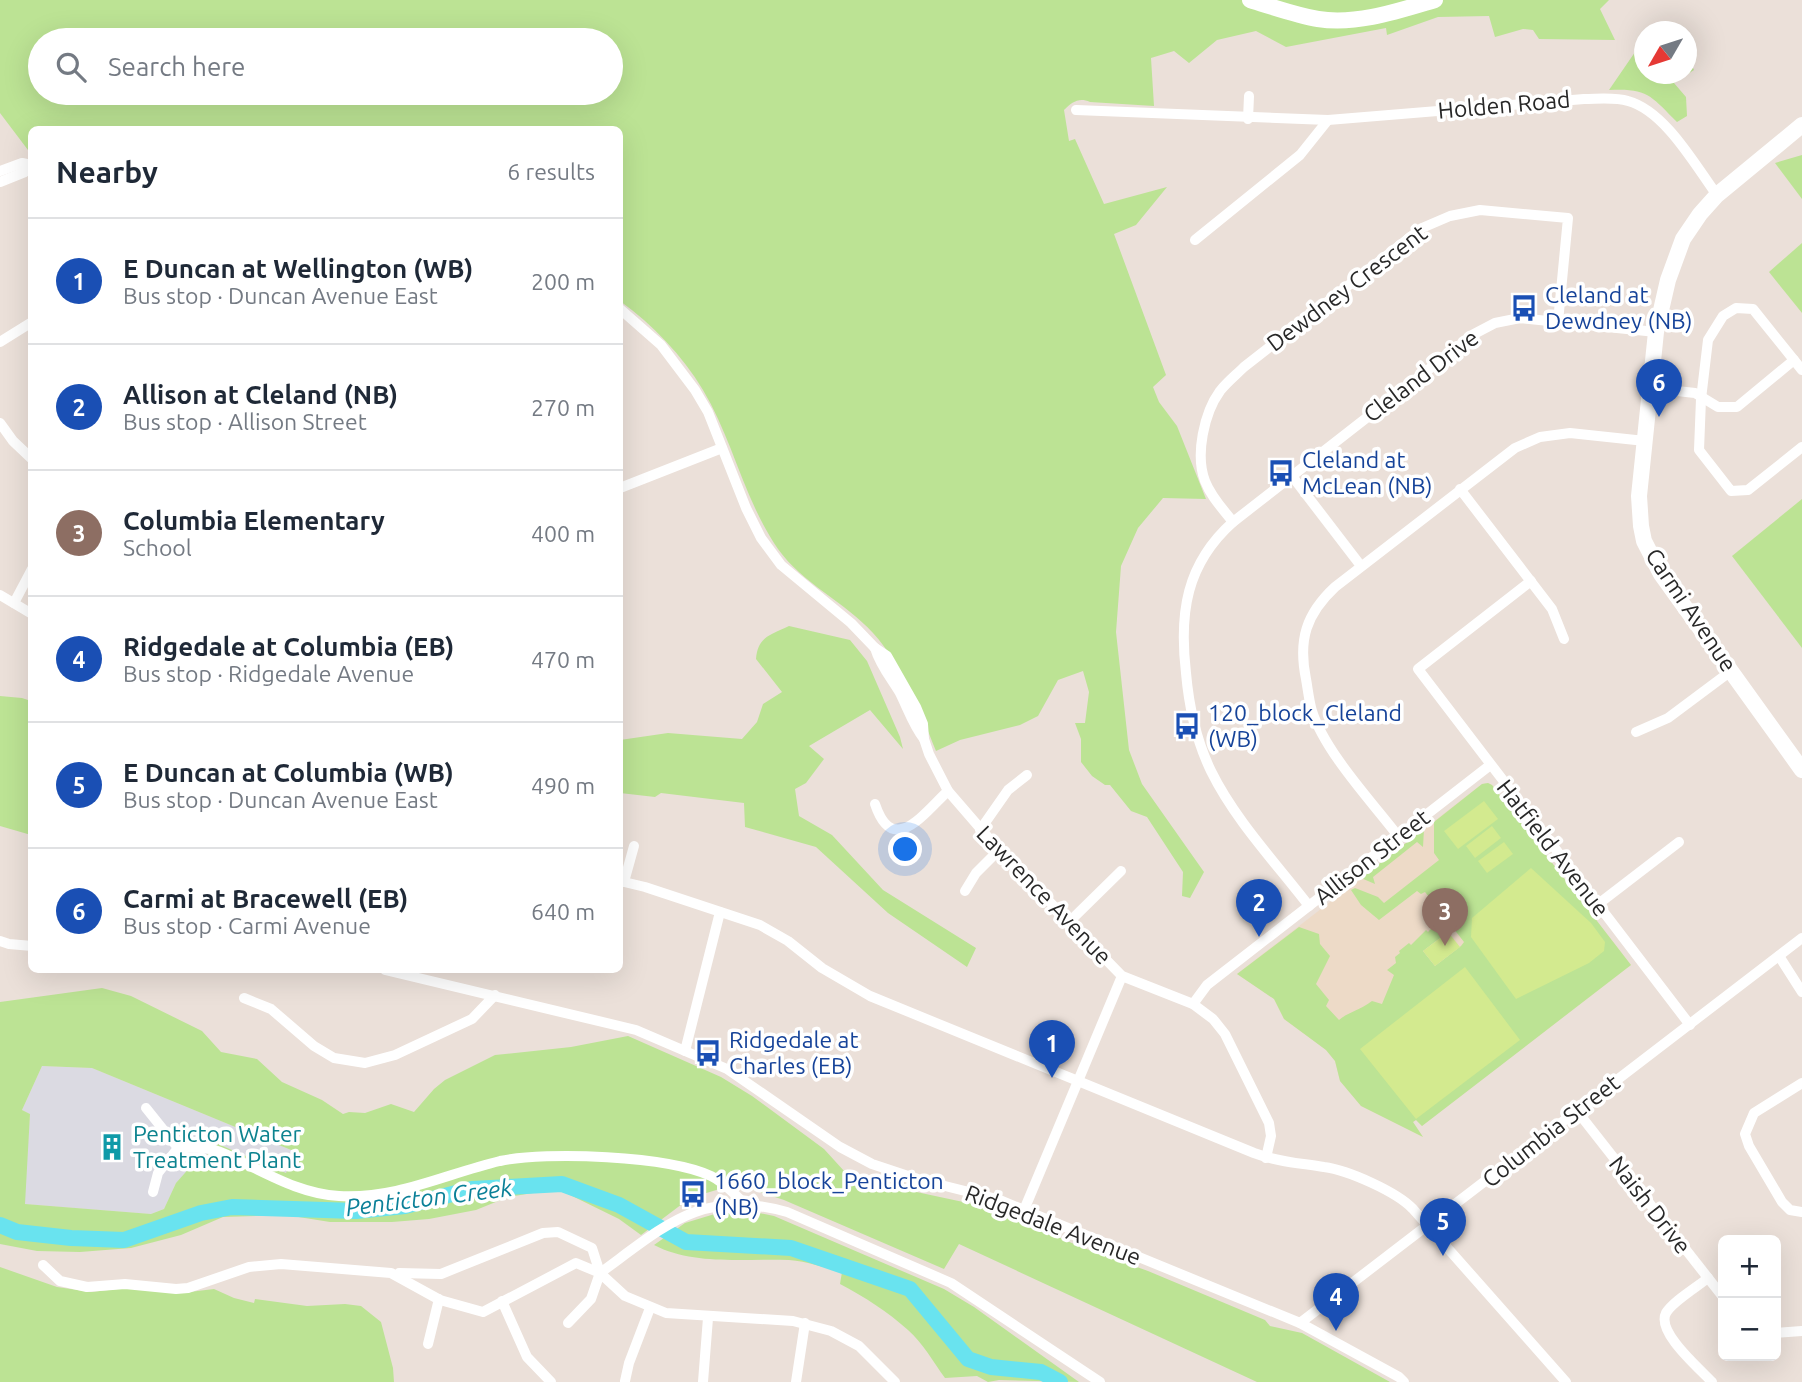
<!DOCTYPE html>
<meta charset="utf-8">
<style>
:root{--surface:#fff;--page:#f2f2f3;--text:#1f2937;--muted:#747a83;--line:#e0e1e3;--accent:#357cfc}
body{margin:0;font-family:Ubuntu,sans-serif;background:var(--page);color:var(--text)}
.controls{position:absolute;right:21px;bottom:21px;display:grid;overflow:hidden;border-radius:10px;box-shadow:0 7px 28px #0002}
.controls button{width:63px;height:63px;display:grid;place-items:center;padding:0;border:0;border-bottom:2px solid var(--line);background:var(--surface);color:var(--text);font:35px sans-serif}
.compass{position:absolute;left:1634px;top:21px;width:63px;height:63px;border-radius:50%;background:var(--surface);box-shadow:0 7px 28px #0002;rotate:231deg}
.you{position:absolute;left:906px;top:850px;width:24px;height:24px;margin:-18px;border:5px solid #fff;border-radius:50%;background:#1a73e8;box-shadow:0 0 0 10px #1a73e833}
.badge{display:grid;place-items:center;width:46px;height:46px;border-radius:50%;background:var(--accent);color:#fff;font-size:23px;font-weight:700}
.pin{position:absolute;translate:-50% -58px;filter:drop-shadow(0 2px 4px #0008)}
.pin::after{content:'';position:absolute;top:37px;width:24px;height:21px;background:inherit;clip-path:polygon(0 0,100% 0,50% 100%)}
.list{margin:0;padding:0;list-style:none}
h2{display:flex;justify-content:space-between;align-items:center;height:91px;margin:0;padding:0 28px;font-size:30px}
h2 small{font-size:23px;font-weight:400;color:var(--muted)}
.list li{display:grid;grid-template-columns:46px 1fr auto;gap:21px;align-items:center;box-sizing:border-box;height:126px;padding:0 28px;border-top:2px solid var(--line)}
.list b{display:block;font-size:26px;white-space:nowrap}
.list p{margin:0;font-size:23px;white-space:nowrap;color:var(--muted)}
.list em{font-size:23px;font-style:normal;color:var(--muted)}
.icon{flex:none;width:38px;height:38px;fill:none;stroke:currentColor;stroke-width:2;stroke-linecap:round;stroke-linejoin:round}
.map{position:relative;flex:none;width:1802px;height:1382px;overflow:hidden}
.search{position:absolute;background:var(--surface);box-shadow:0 7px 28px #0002;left:28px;top:28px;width:595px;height:77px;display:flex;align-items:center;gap:18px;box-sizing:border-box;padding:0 24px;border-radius:38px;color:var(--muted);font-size:26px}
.panel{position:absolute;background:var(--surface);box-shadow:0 7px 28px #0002;left:28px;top:126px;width:595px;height:847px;border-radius:10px}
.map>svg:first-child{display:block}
.industrial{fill:#dbdae2}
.education{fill:#eddac7}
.green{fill:#bce394;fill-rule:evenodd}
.pitch{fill:#d3ea8f}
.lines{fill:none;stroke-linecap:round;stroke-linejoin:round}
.river{stroke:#69e3ef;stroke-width:16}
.street{stroke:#fff;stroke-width:10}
.secondary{stroke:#fff;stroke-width:16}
.labels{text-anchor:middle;stroke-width:7;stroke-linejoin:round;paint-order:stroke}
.street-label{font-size:23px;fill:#282828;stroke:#fff}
.transit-label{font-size:23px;fill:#164399;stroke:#fff;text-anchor:start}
.culture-label{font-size:23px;fill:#0d838f;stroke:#fff;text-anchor:start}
.water-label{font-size:24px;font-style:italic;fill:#0b8098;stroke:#fff}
</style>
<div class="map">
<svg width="1802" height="1382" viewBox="0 0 1802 1382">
<rect width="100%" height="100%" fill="#ebe0d9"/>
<polygon class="industrial" points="42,1066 92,1068 296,1152 286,1173 218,1144 176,1183 164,1209 151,1214 24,1204 30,1114 22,1110"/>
<polygon class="education" points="1488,783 1492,785 1631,965 1422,1126 1416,1120 1413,1122 1423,1137 1361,1106 1340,1081 1335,1061 1326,1050 1284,1019 1274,999 1237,974 1482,784"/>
<g class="green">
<path d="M0,0h1609l-9,9 15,31 -76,-1 -6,-9 -10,-1 -28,8 -6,-21 -51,1 -51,18 -1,-7 -100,19 -30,-16 -39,9 -28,23 -15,-12 -23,7 3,48 -64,-4c-11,-5 -18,0 -26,8l5,31 6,-2 29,65 63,-17 -31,38 -22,9 52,141 -13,12 6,15 18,24 29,73 -43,-1 -25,30 -17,38 -5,66 13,118 13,34 62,88 -14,26 -8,-2 1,-24 -36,-55 -16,-6 -21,-26h-5l-13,-9 -11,-14v-23l-6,-16h10l4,-31 -6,-21 -25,9 -20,36 -18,9 -60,15 -24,11c-16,-40 -33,-85 -63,-118 -28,-31 -70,-49 -95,-84 -34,-49 -45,-109 -75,-159 -21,-35 -50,-65 -83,-89v-171h-588l-1,24 -31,-41zM40,40h571v53h-571z"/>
<path d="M1644,39v35h42l1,-19 7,15 -20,13 12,14 1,19 -10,6c-26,-26 -29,-34 -68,-32z"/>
<polygon points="1802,155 1802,199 1775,163"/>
<polygon points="1802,243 1802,313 1769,272"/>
<polygon points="1802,499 1802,648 1732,556"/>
<path d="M789,626l61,14 17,21 33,76 3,12 -33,-39 -61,36 15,13 -18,24 -11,6 4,27 33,19 51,55 93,58 -9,19 -79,-54 -72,-66 -71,-20 -1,-24 -83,-10 -6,4 -35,-4v-53l48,-7 74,6 15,-17 6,-18 19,-12 -26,-33c2,-23 15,-24 33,-33z"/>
<polygon points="0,696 22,698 31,701 31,835 0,826"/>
<path d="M1488,783l4,2 139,180 -209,161 -6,-6 -3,2 10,15 -62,-31 -21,-25 -5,-20 -9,-11 -42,-31 -10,-20 -37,-25 62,-47 20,7 1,10 10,12 -14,28 13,16 -3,6 13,14c11,-9 20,-9 33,-19l10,3 12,-29 -7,-5 9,-7 -1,-6 5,-4 -1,-2 10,-8 2,2 15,-15 2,2 10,-11h3l7,11 -25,19 12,15 26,-20 3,-4 -39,-50 -4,2 -4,-3 -38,29 -18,-15 -10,-15 4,-2 23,9 6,6 55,-43 -5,-7v-31l48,-38z"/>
<polygon points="1424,829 1423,847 1417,842 1373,877 1375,884 1361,878"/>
<path d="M102,988l29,8 71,35 19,21 36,7 25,23 40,18 21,14 6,-2 16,1 26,-9 23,8 20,-23 11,-9 50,-25 76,-8 57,-11 93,41 31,19 72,53 31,34 10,-2 145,31 24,10 8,8 39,17 67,24 117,49 5,6 32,7 88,49h-133l-298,-138 -15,25 -160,-69 -48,-16 -46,14 -49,37 -22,-16 -55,-27h-25l-31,5 -32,13 -47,9 -37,3h-62l-44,-7 -63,2 -42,18 -50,13 -51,4 -43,-1 -37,-7v-242zM42,1066l50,2 204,84 -10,21 -68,-29 -12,12h-6l-24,27 -12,26 -13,5 -126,-10 5,-90 -8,-4z"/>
<path d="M745,1210l29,6 170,73 30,18 105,75 -80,-2 -11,2 -11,-6 -32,2c-11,-15 -22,-35 -37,-48 -20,-18 -43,-33 -68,-46l2,-12c-17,-4 -35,-11 -53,-12 -44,-2 -95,6 -135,-15l31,-22 33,-10v-2z"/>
<polygon points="0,1267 57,1287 91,1292 127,1288 181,1293 214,1289 234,1298 254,1303 255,1299 307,1306 345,1304 361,1306 381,1322 393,1368 394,1382 0,1382"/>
</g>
<g class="pitch">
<polygon points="1484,801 1498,819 1458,849 1444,831"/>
<polygon points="1492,826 1501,838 1475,858 1466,846"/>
<polygon points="1504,842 1513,854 1487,873 1478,861"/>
<polygon points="1531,868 1591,923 1605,942 1604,951 1589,963 1516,999 1471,937 1472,918"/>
<polygon points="1448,932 1460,947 1435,966 1423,951"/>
<polygon points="1465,967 1520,1040 1416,1119 1360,1049"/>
</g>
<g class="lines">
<polyline class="river" points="0,1225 17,1232 71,1238 124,1240 201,1213 232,1207 356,1211 405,1206 472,1189 562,1184 619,1205 686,1242 791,1248 910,1289 968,1359 991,1367 1041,1372 1060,1382"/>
<g class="street">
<path d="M1076,110l252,10 256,-21c14,0 31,-2 44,2 37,10 67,64 89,94"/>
<polyline points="1248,119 1249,96"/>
<polyline points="0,171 22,163 32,165"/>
<polyline points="0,182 25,172 32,167"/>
<polyline points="1195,240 1300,155 1328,120"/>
<polyline points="620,309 661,345 695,390 708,412 746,508 761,538 781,565 851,623 875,648 887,656 916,707 923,724 924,739 929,754 948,791 999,850 1122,976 1193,1004 1213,1019 1225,1034 1269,1123 1271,1136 1266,1158"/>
<polyline points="0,342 32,322"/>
<polyline points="1802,370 1753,309 1736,308 1723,316 1708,340 1701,399 1699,450 1731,491 1748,490 1802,447"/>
<polyline points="1650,388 1695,393 1718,407 1737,407 1794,360"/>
<polyline points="0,423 13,441 32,459"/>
<polyline points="1292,476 1361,566"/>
<polyline points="620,488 722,448"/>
<polyline points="1460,489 1552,609 1564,639"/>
<path d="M1233,522c-10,-13 -22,-25 -28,-41 -10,-26 -1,-68 15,-90 7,-9 16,-16 24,-24l178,-139 28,-12 30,-6 88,8 -10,104"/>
<polyline points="1531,581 1418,669 1690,1025"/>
<polyline points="0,595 32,614"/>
<polyline points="14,603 32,569"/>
<path d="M875,648c5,17 16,30 25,45 8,16 13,32 24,46"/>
<polyline points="1636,732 1668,718 1731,671"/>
<path d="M875,804c18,54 49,9 73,-13"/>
<polyline points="980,830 1008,790 1027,775"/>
<path d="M1398,836c-26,-34 -73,-84 -86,-125 -3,-10 -4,-21 -6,-32 -8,-39 0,-65 29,-92l180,-139 25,-11 30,-4 75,8"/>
<path d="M620,881l25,6 115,38 28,16 34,27 48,28 384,157c24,9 46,10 70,14 24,3 73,25 89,42l153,173"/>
<polyline points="624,882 634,846"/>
<polyline points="965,891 976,873 999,850"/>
<polyline points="1597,905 1679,842"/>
<path d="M1309,906c-33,-43 -74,-86 -98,-135 -15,-31 -22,-64 -25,-98 -7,-60 0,-109 47,-151l241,-188 21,-11 25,-5 136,14"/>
<polyline points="1068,923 1121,871"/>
<polyline points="0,941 9,944 32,946"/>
<polyline points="1779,956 1802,992"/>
<polyline points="385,970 636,1030 727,1069 840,1147 872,1164 917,1179 997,1199 1024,1210 1300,1323 1399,1377 1404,1382"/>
<polyline points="244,998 271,1009 314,1046 334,1058 365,1063 395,1055 472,1019 495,995"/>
<polyline points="1193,1004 1207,985 1489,766"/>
<polyline points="685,1051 720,912"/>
<polyline points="1802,1083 1754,1113 1745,1134 1749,1146 1782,1202 1790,1210 1802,1212"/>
<polyline points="146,1108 178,1148"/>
<polyline points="1577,1111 1723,1297"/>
<path d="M153,1192l5,-19 20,-25c10,0 21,-1 32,1 12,2 23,9 34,14 31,15 60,31 95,33 59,3 106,-22 161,-35 47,-10 168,-5 211,15 13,6 23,18 33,27"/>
<polyline points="1024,1210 1122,976"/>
<path d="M43,1265l17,16 27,6 38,-3 51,5 12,-1 61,-21 32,-3 110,9 49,27 43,12 93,-49 24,10c66,-48 102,-85 187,-61l164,71 149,99"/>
<polyline points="399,1273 441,1274 543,1233 558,1232 592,1248 600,1273"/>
<path d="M1708,1278c-11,9 -36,24 -42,35 -10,19 34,56 46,69"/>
<polyline points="502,1301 527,1357 551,1382"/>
<polyline points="568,1323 591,1299 600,1273 625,1296 666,1313 793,1321 831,1331 859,1346 895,1382"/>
<polyline points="1300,1323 1802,938"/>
<polyline points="1776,1333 1802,1331"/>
<polyline points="428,1344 439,1299"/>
<polyline points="625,1381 629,1363 650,1308"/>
<polyline points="703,1382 708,1318"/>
<polyline points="796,1382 805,1323"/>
</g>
<g class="secondary">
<path d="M1250,0c23,7 45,15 68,19 39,6 80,-8 117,-19"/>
<polyline points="1802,125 1717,195 1700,214 1683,239 1668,280 1656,332 1639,496 1641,526 1644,541 1661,574 1802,770"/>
</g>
</g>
<defs>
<symbol id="bus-bare" viewBox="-9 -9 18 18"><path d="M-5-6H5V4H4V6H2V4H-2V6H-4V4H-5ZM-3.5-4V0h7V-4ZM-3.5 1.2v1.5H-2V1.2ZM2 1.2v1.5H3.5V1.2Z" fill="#1a4fb4" stroke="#fff" stroke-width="2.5" paint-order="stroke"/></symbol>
<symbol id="building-bare" viewBox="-9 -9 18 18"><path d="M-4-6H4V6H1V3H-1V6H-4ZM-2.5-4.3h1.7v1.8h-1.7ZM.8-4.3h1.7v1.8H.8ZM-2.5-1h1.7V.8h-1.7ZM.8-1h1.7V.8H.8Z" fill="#0f9aa8" stroke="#fff" stroke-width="2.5" paint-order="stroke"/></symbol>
</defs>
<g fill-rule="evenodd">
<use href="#bus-bare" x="1505" y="289" width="38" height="38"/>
<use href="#bus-bare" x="1262" y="454" width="38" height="38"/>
<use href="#bus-bare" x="1168" y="707" width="38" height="38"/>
<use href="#bus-bare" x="689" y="1034" width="38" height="38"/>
<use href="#building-bare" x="93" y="1128" width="38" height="38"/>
<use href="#bus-bare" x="674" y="1175" width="38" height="38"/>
</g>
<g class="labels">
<g class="street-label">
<text transform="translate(1504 105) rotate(-5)" y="8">Holden Road</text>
<text transform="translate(1347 288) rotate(-37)" y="8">Dewdney Crescent</text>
<text transform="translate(1421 376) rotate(-37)" y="8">Cleland Drive</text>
<text transform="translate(1691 610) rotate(56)" y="8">Carmi Avenue</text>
<text transform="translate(1553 848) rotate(52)" y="8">Hatfield Avenue</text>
<text transform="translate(1372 857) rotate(-38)" y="8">Allison Street</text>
<text transform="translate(1044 895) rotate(46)" y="8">Lawrence Avenue</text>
<text transform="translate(1551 1131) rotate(-38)" y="8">Columbia Street</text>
<text transform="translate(1650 1205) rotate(52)" y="8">Naish Drive</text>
<text transform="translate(1053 1225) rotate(21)" y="8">Ridgedale Avenue</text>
</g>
<g class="transit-label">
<text x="1545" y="303">Cleland at<tspan x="1545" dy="26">Dewdney (NB)</tspan></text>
<text x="1302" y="468">Cleland at<tspan x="1302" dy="26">McLean (NB)</tspan></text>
<text x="1208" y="721">120_block_Cleland<tspan x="1208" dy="26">(WB)</tspan></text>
<text x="729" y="1048">Ridgedale at<tspan x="729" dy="26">Charles (EB)</tspan></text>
<text x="714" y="1189">1660_block_Penticton<tspan x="714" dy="26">(NB)</tspan></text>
</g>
<g class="culture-label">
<text x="133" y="1142">Penticton Water<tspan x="133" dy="26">Treatment Plant</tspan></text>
</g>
<g class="water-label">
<text transform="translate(429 1198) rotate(-7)" y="8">Penticton Creek</text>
</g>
</g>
</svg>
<div class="controls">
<button>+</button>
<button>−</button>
</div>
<svg class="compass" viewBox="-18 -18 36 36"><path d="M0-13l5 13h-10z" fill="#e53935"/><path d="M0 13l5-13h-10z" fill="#747a83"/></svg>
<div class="you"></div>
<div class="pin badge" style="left:1052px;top:1078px;background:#1a4fb4">1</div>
<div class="pin badge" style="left:1259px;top:937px;background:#1a4fb4">2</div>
<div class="pin badge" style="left:1445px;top:946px;background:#8d6e63">3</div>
<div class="pin badge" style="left:1336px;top:1331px;background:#1a4fb4">4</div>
<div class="pin badge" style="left:1443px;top:1256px;background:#1a4fb4">5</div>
<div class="pin badge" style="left:1659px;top:417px;background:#1a4fb4">6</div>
<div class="search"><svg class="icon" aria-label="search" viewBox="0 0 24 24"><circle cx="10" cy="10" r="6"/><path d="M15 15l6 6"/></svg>Search here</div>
<section class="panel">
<h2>Nearby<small>6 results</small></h2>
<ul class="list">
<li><span class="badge" style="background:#1a4fb4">1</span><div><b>E Duncan at Wellington (WB)</b><p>Bus stop · Duncan Avenue East</p></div><em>200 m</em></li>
<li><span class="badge" style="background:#1a4fb4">2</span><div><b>Allison at Cleland (NB)</b><p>Bus stop · Allison Street</p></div><em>270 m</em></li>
<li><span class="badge" style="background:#8d6e63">3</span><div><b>Columbia Elementary</b><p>School</p></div><em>400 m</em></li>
<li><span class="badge" style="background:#1a4fb4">4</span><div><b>Ridgedale at Columbia (EB)</b><p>Bus stop · Ridgedale Avenue</p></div><em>470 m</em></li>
<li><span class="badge" style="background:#1a4fb4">5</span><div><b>E Duncan at Columbia (WB)</b><p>Bus stop · Duncan Avenue East</p></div><em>490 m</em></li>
<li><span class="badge" style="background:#1a4fb4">6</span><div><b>Carmi at Bracewell (EB)</b><p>Bus stop · Carmi Avenue</p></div><em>640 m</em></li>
</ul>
</section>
</div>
